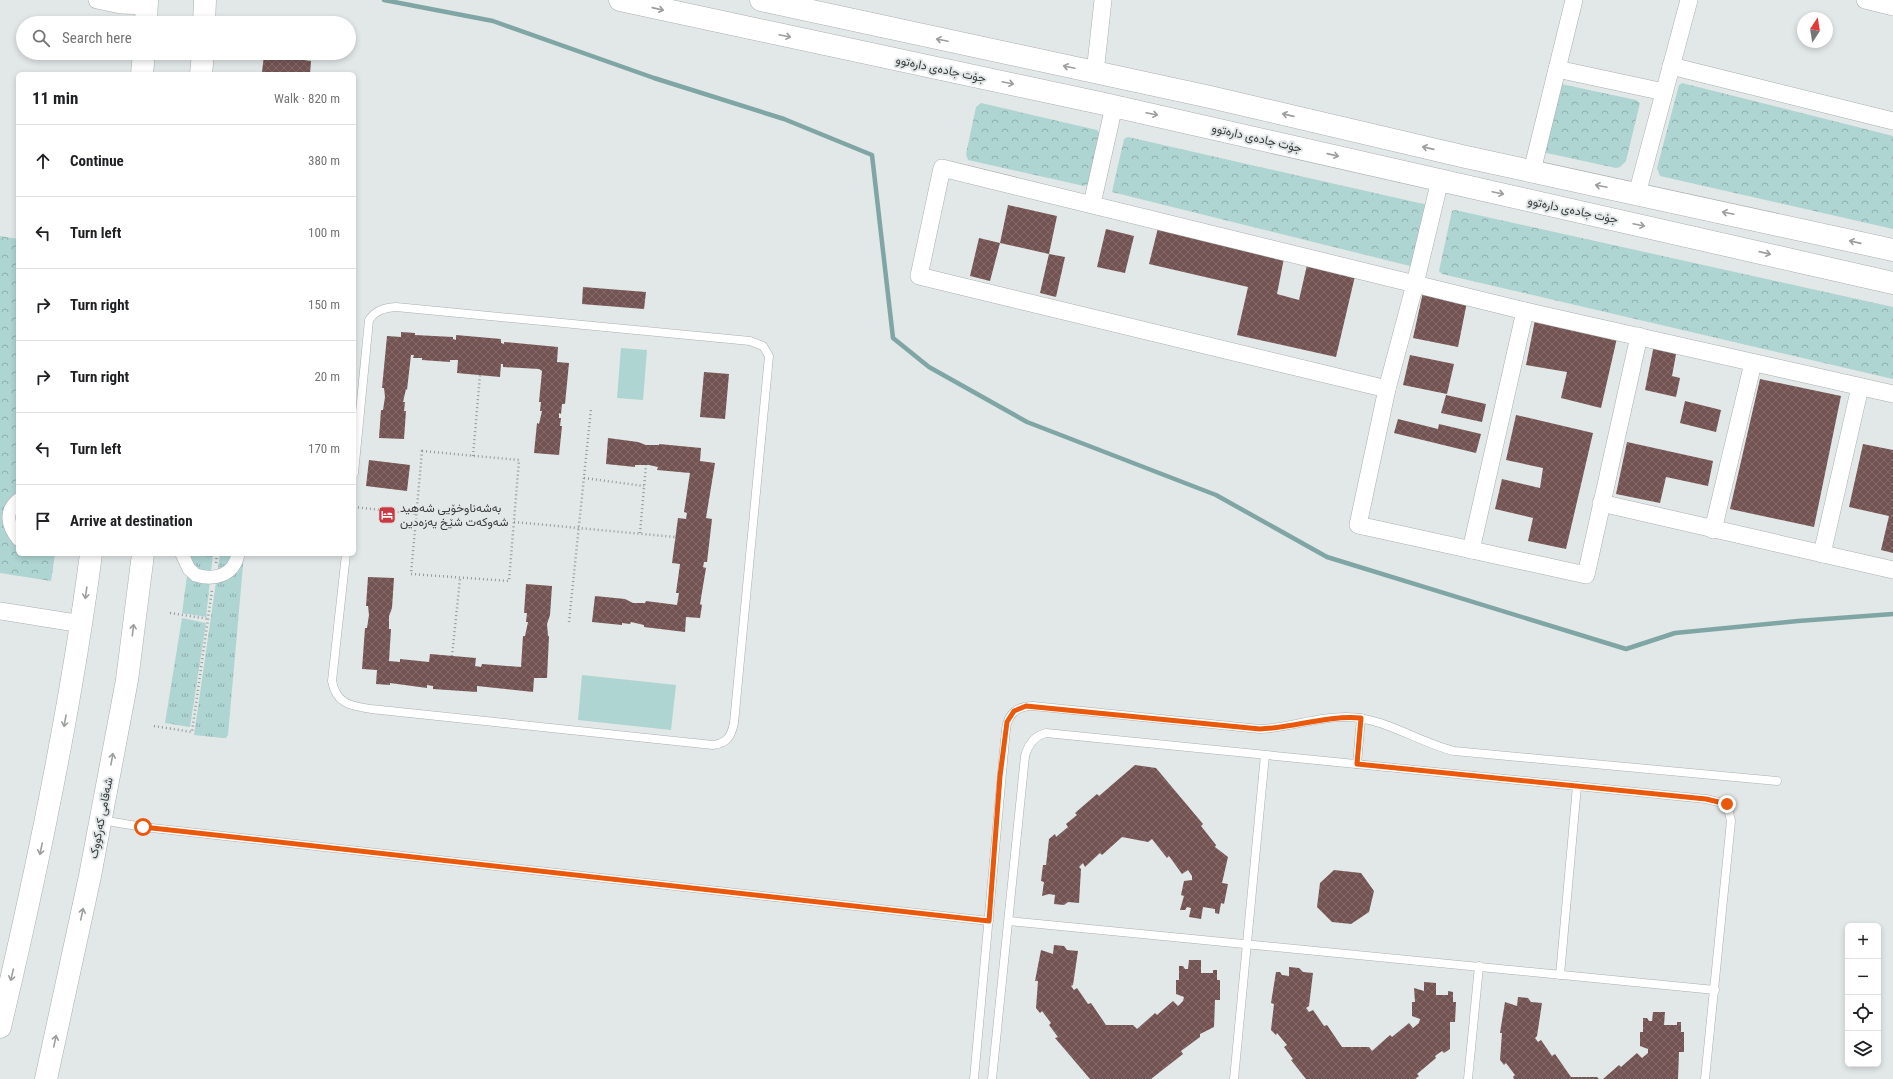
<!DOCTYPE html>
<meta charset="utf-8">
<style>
:root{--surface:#fff;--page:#f2f2f2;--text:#202124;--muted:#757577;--line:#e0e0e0}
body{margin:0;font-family:"Roboto Condensed",Vazirmatn,sans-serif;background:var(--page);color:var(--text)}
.controls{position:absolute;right:12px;bottom:12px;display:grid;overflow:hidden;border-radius:6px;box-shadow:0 2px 6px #0003}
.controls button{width:36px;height:36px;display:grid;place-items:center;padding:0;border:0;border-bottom:1px solid var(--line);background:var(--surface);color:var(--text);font:20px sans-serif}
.compass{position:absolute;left:1797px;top:12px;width:36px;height:36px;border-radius:50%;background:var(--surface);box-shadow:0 2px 6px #0003;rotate:12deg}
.stop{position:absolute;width:12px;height:12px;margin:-9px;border:3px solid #ea580c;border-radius:50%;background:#fff}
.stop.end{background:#ea580c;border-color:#fff;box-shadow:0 1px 4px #0008}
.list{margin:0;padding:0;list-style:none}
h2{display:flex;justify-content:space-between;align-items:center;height:52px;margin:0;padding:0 16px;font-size:17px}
h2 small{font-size:13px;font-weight:400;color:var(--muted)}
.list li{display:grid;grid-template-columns:26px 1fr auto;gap:12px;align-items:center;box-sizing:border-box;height:72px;padding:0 16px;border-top:1px solid var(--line)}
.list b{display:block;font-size:15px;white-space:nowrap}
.list em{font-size:13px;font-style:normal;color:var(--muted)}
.icon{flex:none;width:22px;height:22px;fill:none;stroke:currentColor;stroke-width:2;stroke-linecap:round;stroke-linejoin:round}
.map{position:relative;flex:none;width:1893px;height:1079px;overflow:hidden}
.search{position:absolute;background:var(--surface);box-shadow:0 2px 6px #0003;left:16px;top:16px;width:340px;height:44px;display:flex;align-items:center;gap:10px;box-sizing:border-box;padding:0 14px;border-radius:22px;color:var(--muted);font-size:15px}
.panel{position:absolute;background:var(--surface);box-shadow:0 2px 6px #0003;left:16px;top:72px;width:340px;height:484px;border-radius:6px}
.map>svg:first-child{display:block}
.forest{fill:url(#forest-crowns)}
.park{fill:url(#park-tufts)}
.garden{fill:#aed5d2}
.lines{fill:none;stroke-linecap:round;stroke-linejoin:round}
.stream{stroke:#7fa6a4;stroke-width:4.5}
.building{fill:url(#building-cross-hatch)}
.service-casing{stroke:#aaafaf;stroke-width:9}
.pedestrian-casing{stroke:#aaafaf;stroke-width:14}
.minor-casing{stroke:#aaafaf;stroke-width:18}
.secondary-casing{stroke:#aaafaf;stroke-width:23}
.trunk-casing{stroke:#aaafaf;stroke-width:23}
.path{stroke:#959898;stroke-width:2.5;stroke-dasharray:1 3;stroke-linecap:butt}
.service{stroke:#fff;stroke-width:8}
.pedestrian{stroke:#fff;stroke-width:13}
.minor{stroke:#fff;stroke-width:17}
.secondary{stroke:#fff;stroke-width:22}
.trunk{stroke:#fff;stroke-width:22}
.pedestrian-bridge-casing{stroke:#aaafaf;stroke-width:14;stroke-linecap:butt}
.pedestrian-bridge{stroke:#fff;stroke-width:13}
.oneway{stroke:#9c9e9e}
.route{stroke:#ea580c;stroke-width:5}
.labels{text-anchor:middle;stroke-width:4;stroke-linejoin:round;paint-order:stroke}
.street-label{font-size:12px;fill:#3a3c3c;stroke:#e2e7e7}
.poi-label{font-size:12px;fill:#3a3c3c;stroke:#e2e7e7;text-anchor:start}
</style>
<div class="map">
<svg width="1893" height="1079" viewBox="0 0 1893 1079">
<defs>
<pattern id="forest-crowns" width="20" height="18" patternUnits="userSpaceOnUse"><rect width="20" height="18" fill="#aed5d2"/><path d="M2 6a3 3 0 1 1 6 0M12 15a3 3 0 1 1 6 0" fill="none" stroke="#8faeac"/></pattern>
<pattern id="park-tufts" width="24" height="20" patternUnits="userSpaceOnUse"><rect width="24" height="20" fill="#aed5d2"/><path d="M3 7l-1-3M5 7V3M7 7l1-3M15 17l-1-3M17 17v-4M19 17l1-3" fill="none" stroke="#8faeac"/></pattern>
<pattern id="building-cross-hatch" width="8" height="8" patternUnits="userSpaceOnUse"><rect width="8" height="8" fill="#745453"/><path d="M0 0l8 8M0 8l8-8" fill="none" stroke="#846a6a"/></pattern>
</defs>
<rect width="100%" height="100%" fill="#e2e7e7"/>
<g class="forest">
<polygon points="1682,83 1893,136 1893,229 1660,176 1657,168 1679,85"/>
<polygon points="1561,84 1636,100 1640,103 1626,161 1620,167 1616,168 1542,152"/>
<polygon points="981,103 1097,130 1100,134 1089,184 1084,186 968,160 966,154 976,107"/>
<polygon points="1128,137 1428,205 1415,264 1410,266 1112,192 1124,139"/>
<polygon points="1455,210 1893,307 1893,379 1442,274 1439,271 1452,211"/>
<polygon points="0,236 18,239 18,554 55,554 51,581 0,573"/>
</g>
<g class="park">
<polygon points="190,554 213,554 206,617 182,613"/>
<polygon points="220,554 244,554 228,735 226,738 223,738 194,735"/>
<polygon points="182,618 206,623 190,727 165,723"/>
</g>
<g class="garden">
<polygon points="621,348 647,350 643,400 617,398"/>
<polygon points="582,675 676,685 671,730 578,720"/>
</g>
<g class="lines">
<polyline class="stream" points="384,0 493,21 654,78 784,119 872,155 893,338 929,367 1027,422 1216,495 1327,557 1626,649 1675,633 1798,621 1893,614"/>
</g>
<g class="building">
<polygon points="264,55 311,61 310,74 262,72"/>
<polygon points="1008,205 1057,216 1049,254 1000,243 990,281 970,276 979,238 1000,243"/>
<polygon points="1158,228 1284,258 1277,294 1299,300 1307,265 1355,276 1336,357 1237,335 1248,287 1149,264"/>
<polygon points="1106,229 1134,236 1125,273 1097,267"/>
<polygon points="1049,254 1065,257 1056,297 1040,293"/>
<polygon points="583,287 646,292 644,309 582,304"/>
<polygon points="1423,292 1467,302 1458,347 1413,338"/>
<polygon points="1535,320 1617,338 1601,408 1561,398 1567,372 1526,365"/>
<polygon points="401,332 415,333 415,335 453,337 453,339 456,340 456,335 501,339 501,343 504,344 504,342 558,347 557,362 569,363 565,404 562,404 561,414 559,413 559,418 561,418 560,426 562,426 559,455 534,453 537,423 539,424 542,411 540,411 541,402 539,402 542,371 539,369 503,367 503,364 501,364 500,377 457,373 458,360 450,360 450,362 422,360 422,358 413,358 414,355 411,355 407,390 406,389 403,402 405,402 404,411 406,411 404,439 379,438 381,410 383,410 385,397 384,388 382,388 387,336 401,337"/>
<polygon points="1654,345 1677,349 1672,376 1680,378 1676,397 1645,390"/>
<polygon points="1410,355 1454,364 1447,394 1403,385"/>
<polygon points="704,372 729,374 725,419 700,417"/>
<polygon points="1760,379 1841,396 1814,527 1730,509"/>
<polygon points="1446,395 1486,404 1482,422 1441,413"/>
<polygon points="1685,401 1721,410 1716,432 1680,423"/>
<polygon points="1516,415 1593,433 1566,549 1528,541 1533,518 1495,509 1502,479 1540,488 1543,468 1506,460"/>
<polygon points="1398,419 1438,429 1439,424 1481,434 1476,453 1394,433"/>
<polygon points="608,438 638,442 646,445 659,445 659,444 701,448 700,461 715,463 706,518 712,519 707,562 704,562 703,567 706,568 700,604 702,605 700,618 686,617 685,632 644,627 644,625 631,622 630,624 622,623 622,625 592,622 595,596 625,599 633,603 645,603 646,601 677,605 679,593 676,593 680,564 672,563 678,518 686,519 687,513 684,512 690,473 657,470 658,467 649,465 635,465 635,467 606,464"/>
<polygon points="1627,442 1713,461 1708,486 1666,477 1660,503 1616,494"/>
<polygon points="1863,444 1893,450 1893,553 1881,550 1889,516 1849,507"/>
<polygon points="369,460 410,465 407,491 366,486"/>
<polygon points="368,577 394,578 392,608 389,616 389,629 391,629 389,661 400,662 400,659 429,662 430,654 476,658 475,666 481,667 482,664 521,667 523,636 525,636 528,622 526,622 527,613 524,613 526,584 552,586 550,615 547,624 548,636 549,636 547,678 534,678 533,692 477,686 477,692 433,689 433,686 427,685 427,688 390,683 390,685 376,684 377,670 362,669 365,628 367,628 369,615 368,606 366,606"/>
<polygon points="1135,765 1156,768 1203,824 1201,826 1216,845 1215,847 1228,857 1222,883 1228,884 1224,904 1221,903 1219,914 1215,913 1215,909 1203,907 1201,919 1189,917 1191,908 1187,907 1185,910 1180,910 1184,896 1181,895 1184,881 1192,880 1192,876 1188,870 1182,874 1169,856 1167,858 1152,839 1148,842 1122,837 1102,855 1100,853 1085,867 1083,863 1079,867 1081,869 1079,903 1068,902 1064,905 1054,904 1055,895 1049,894 1042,896 1044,882 1041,881 1043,865 1046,865 1049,839 1055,834 1056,837 1068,827 1066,824 1077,815 1075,813 1097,794 1099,796"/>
<polygon points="1334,870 1361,873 1374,891 1369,912 1351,924 1332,922 1317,907 1320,883"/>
<polygon points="1054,945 1064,946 1067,950 1078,951 1073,985 1071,986 1074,990 1077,988 1088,1004 1091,1003 1106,1025 1133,1025 1137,1029 1155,1013 1157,1015 1173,1001 1178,1006 1183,1001 1184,997 1176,994 1176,980 1179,980 1179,966 1183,966 1185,969 1188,969 1189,960 1201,960 1201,973 1213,973 1213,970 1217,970 1217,980 1220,980 1220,1000 1215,1000 1214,1027 1200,1034 1200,1037 1181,1051 1183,1054 1151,1079 1090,1079 1055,1038 1058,1037 1049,1025 1051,1023 1042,1011 1040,1013 1036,1008 1038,981 1035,981 1041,950 1053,954"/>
<polygon points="1289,967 1299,968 1303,972 1313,973 1309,1006 1306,1008 1309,1012 1313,1010 1324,1026 1327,1025 1342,1047 1369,1047 1372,1051 1390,1035 1392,1037 1409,1023 1413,1028 1419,1023 1420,1019 1412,1016 1412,1002 1415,1002 1414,988 1424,991 1424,982 1436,983 1436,995 1448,995 1448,991 1453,992 1453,1002 1456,1002 1455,1022 1450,1022 1450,1049 1444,1053 1442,1051 1435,1056 1436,1058 1417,1074 1419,1076 1415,1079 1306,1079 1291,1060 1293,1059 1284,1047 1287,1045 1277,1033 1276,1035 1271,1030 1274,1004 1271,1003 1276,972 1280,972 1282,975 1289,976"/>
<polygon points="1518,997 1528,998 1531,1002 1542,1003 1537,1036 1535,1038 1538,1042 1541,1040 1552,1056 1555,1054 1571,1077 1597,1077 1599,1079 1514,1079 1513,1077 1515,1075 1506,1063 1504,1065 1500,1060 1502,1033 1500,1033 1505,1002 1517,1006"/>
<polygon points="1653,1012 1665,1012 1664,1025 1677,1025 1677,1022 1681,1022 1681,1032 1684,1032 1684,1052 1679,1052 1678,1079 1603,1079 1619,1065 1621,1067 1637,1053 1642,1058 1648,1053 1648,1049 1640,1046 1640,1032 1643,1032 1643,1018 1647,1018 1649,1021 1652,1021"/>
</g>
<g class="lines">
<defs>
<g id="service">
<path d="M346,554l-14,127c4,23 19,25 39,28l342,36c14,-2 18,-8 21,-22l35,-367 -6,-10 -13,-5 -354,-34c-12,1 -20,3 -27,13l-15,153"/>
<polyline points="1357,764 1361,718"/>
<polyline points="101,820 143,827 989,921"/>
<polyline points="1009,921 1715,990"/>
<polyline points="1560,975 1577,786"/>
<path d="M974,1079l32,-350c2,-16 12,-23 27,-23l227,23c30,-1 58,-13 87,-12 39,1 70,25 107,34l323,30"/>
<path d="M992,1079l33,-323c3,-11 9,-20 21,-23l660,66 21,5 4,17 -26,258"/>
<polyline points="1234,1079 1265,755"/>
<polyline points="1468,1079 1479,966"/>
</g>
<g id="pedestrian">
<path d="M18,500c-14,11 -10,27 0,39"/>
<polyline points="182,554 189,569 196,575"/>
</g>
<g id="minor">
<polyline points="97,0 121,5 147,6"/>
<polyline points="1865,0 1893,7"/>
<polyline points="1671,66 1893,121"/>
<polyline points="1557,69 1664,92"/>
<polyline points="1095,73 1103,0"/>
<polyline points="1532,171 1574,0"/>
<polyline points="1440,180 1415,284 1387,389 1358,525 1586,575 1639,336"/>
<polyline points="1637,194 1689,0"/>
<polyline points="1092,204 1114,106"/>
<polyline points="1387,389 919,276 942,168 1525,311 1893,394"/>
<polyline points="1601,503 1893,570"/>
<polyline points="1713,530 1753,363"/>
<polyline points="1471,550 1525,311"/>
<polyline points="1822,554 1860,387"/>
<polyline points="0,611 82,624"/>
</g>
<g id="secondary">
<polyline points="620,0 1100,103 1893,283"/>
<polyline points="761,0 1210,97 1466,157 1893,250"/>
</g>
<g id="trunk">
<polyline points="146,23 147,0"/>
<polyline points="204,23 205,0"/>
<polyline points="142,74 144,53"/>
<polyline points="201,74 203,53"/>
<path d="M0,1027c37,-156 70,-313 91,-473"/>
<polyline points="46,1079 90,876 127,680 143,554"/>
</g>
</defs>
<use href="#service" class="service-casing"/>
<use href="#pedestrian" class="pedestrian-casing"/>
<use href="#minor" class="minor-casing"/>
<use href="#secondary" class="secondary-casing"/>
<use href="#trunk" class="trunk-casing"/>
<g class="path">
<polygon points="422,451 519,460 509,581 411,574"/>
<polyline points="473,456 480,375"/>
<polyline points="584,478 644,486"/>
<polyline points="354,507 416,514"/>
<polyline points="514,522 675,537"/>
<polyline points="640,533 646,465"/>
<polyline points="216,563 217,554"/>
<polyline points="170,613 209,619"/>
<polyline points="569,622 591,409"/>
<polyline points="452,656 460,579"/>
<polyline points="154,726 192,732 212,590"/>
</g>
<use href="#service" class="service"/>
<use href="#pedestrian" class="pedestrian"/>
<use href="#minor" class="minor"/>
<use href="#secondary" class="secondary"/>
<use href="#trunk" class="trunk"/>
<defs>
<path id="pedestrian-bridge" d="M196,575c19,6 38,0 42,-21"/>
</defs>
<use href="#pedestrian-bridge" class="pedestrian-bridge-casing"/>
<use href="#pedestrian-bridge" class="pedestrian-bridge"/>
</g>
<defs><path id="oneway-shaft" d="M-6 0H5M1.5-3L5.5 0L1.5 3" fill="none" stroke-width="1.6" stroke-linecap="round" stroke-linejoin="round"/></defs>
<g class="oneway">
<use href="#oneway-shaft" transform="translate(658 9) rotate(13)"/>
<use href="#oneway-shaft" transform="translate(785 36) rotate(12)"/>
<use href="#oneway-shaft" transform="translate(942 40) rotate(-168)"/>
<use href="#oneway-shaft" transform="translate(1069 67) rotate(-168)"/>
<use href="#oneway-shaft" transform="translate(1008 83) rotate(12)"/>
<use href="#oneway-shaft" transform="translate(1152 114) rotate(12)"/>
<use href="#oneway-shaft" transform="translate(1288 115) rotate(-167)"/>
<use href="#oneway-shaft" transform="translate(1428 148) rotate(-167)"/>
<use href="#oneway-shaft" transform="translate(1333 155) rotate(13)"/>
<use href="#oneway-shaft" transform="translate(1601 186) rotate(-168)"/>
<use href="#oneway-shaft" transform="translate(1498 193) rotate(12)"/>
<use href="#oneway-shaft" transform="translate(1728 213) rotate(-168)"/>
<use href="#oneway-shaft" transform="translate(1639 225) rotate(12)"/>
<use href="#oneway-shaft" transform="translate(1855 242) rotate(-167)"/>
<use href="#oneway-shaft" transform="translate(1765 253) rotate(13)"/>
<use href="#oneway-shaft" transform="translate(86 593) rotate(98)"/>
<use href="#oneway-shaft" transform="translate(133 630) rotate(-83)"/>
<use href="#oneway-shaft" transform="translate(65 721) rotate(100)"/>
<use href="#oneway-shaft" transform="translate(112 759) rotate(-79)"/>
<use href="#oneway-shaft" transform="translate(41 849) rotate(102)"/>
<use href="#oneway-shaft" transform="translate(82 914) rotate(-78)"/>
<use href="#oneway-shaft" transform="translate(12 975) rotate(103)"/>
<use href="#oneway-shaft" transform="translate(55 1041) rotate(-78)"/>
</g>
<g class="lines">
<path class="route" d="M143,827l846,94 11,-145 7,-54 7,-11 12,-5 234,23c34,-1 66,-14 101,-11l-4,46 349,35 21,5"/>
</g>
<defs>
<symbol id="hotel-square" viewBox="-11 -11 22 22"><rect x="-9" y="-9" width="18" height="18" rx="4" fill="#c93944" stroke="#e2e7e7"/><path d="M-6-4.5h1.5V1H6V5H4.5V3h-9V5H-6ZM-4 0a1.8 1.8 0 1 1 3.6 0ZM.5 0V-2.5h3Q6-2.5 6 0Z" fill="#fff"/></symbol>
</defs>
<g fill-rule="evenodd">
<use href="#hotel-square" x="377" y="505" width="20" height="20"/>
</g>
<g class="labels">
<g class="street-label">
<text transform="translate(941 69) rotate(12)" y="4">جۆت جادەی دارەتوو</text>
<text transform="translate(1257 138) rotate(13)" y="4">جۆت جادەی دارەتوو</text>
<text transform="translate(1573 210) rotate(12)" y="4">جۆت جادەی دارەتوو</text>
<text transform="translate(101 818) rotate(-79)" y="4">شەقامی کەرکووک</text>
</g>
<g class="poi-label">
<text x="400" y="512">بەشەناوخۆیی شەهید<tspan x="400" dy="14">شەوکەت شێخ یەزەدین</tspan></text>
</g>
</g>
</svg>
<div class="controls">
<button>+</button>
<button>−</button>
<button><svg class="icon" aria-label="locate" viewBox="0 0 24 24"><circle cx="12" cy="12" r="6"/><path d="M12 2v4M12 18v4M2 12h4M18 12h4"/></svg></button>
<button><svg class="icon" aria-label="layers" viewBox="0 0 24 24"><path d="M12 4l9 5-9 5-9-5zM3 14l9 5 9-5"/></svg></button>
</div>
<svg class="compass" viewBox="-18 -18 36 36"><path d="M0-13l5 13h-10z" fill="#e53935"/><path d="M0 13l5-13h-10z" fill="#757577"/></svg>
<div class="stop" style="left:143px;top:827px"></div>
<div class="stop end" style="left:1727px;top:804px"></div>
<div class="search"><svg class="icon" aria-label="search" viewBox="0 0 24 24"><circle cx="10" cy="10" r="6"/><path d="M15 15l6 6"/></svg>Search here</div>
<section class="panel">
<h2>11 min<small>Walk · 820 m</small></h2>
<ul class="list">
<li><svg class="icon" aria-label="ahead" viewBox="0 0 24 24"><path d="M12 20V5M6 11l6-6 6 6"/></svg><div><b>Continue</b></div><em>380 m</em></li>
<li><svg class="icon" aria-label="left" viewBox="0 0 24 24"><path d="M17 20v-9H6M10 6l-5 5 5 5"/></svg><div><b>Turn left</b></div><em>100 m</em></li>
<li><svg class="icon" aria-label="right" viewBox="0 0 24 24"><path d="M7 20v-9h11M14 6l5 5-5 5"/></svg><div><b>Turn right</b></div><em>150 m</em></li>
<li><svg class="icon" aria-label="right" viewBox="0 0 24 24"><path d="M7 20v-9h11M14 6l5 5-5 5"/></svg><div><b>Turn right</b></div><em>20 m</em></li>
<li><svg class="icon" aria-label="left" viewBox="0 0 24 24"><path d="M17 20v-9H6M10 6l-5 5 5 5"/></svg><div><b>Turn left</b></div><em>170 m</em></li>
<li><svg class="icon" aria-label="arrive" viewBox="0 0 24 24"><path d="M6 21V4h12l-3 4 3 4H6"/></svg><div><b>Arrive at destination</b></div></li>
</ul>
</section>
</div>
